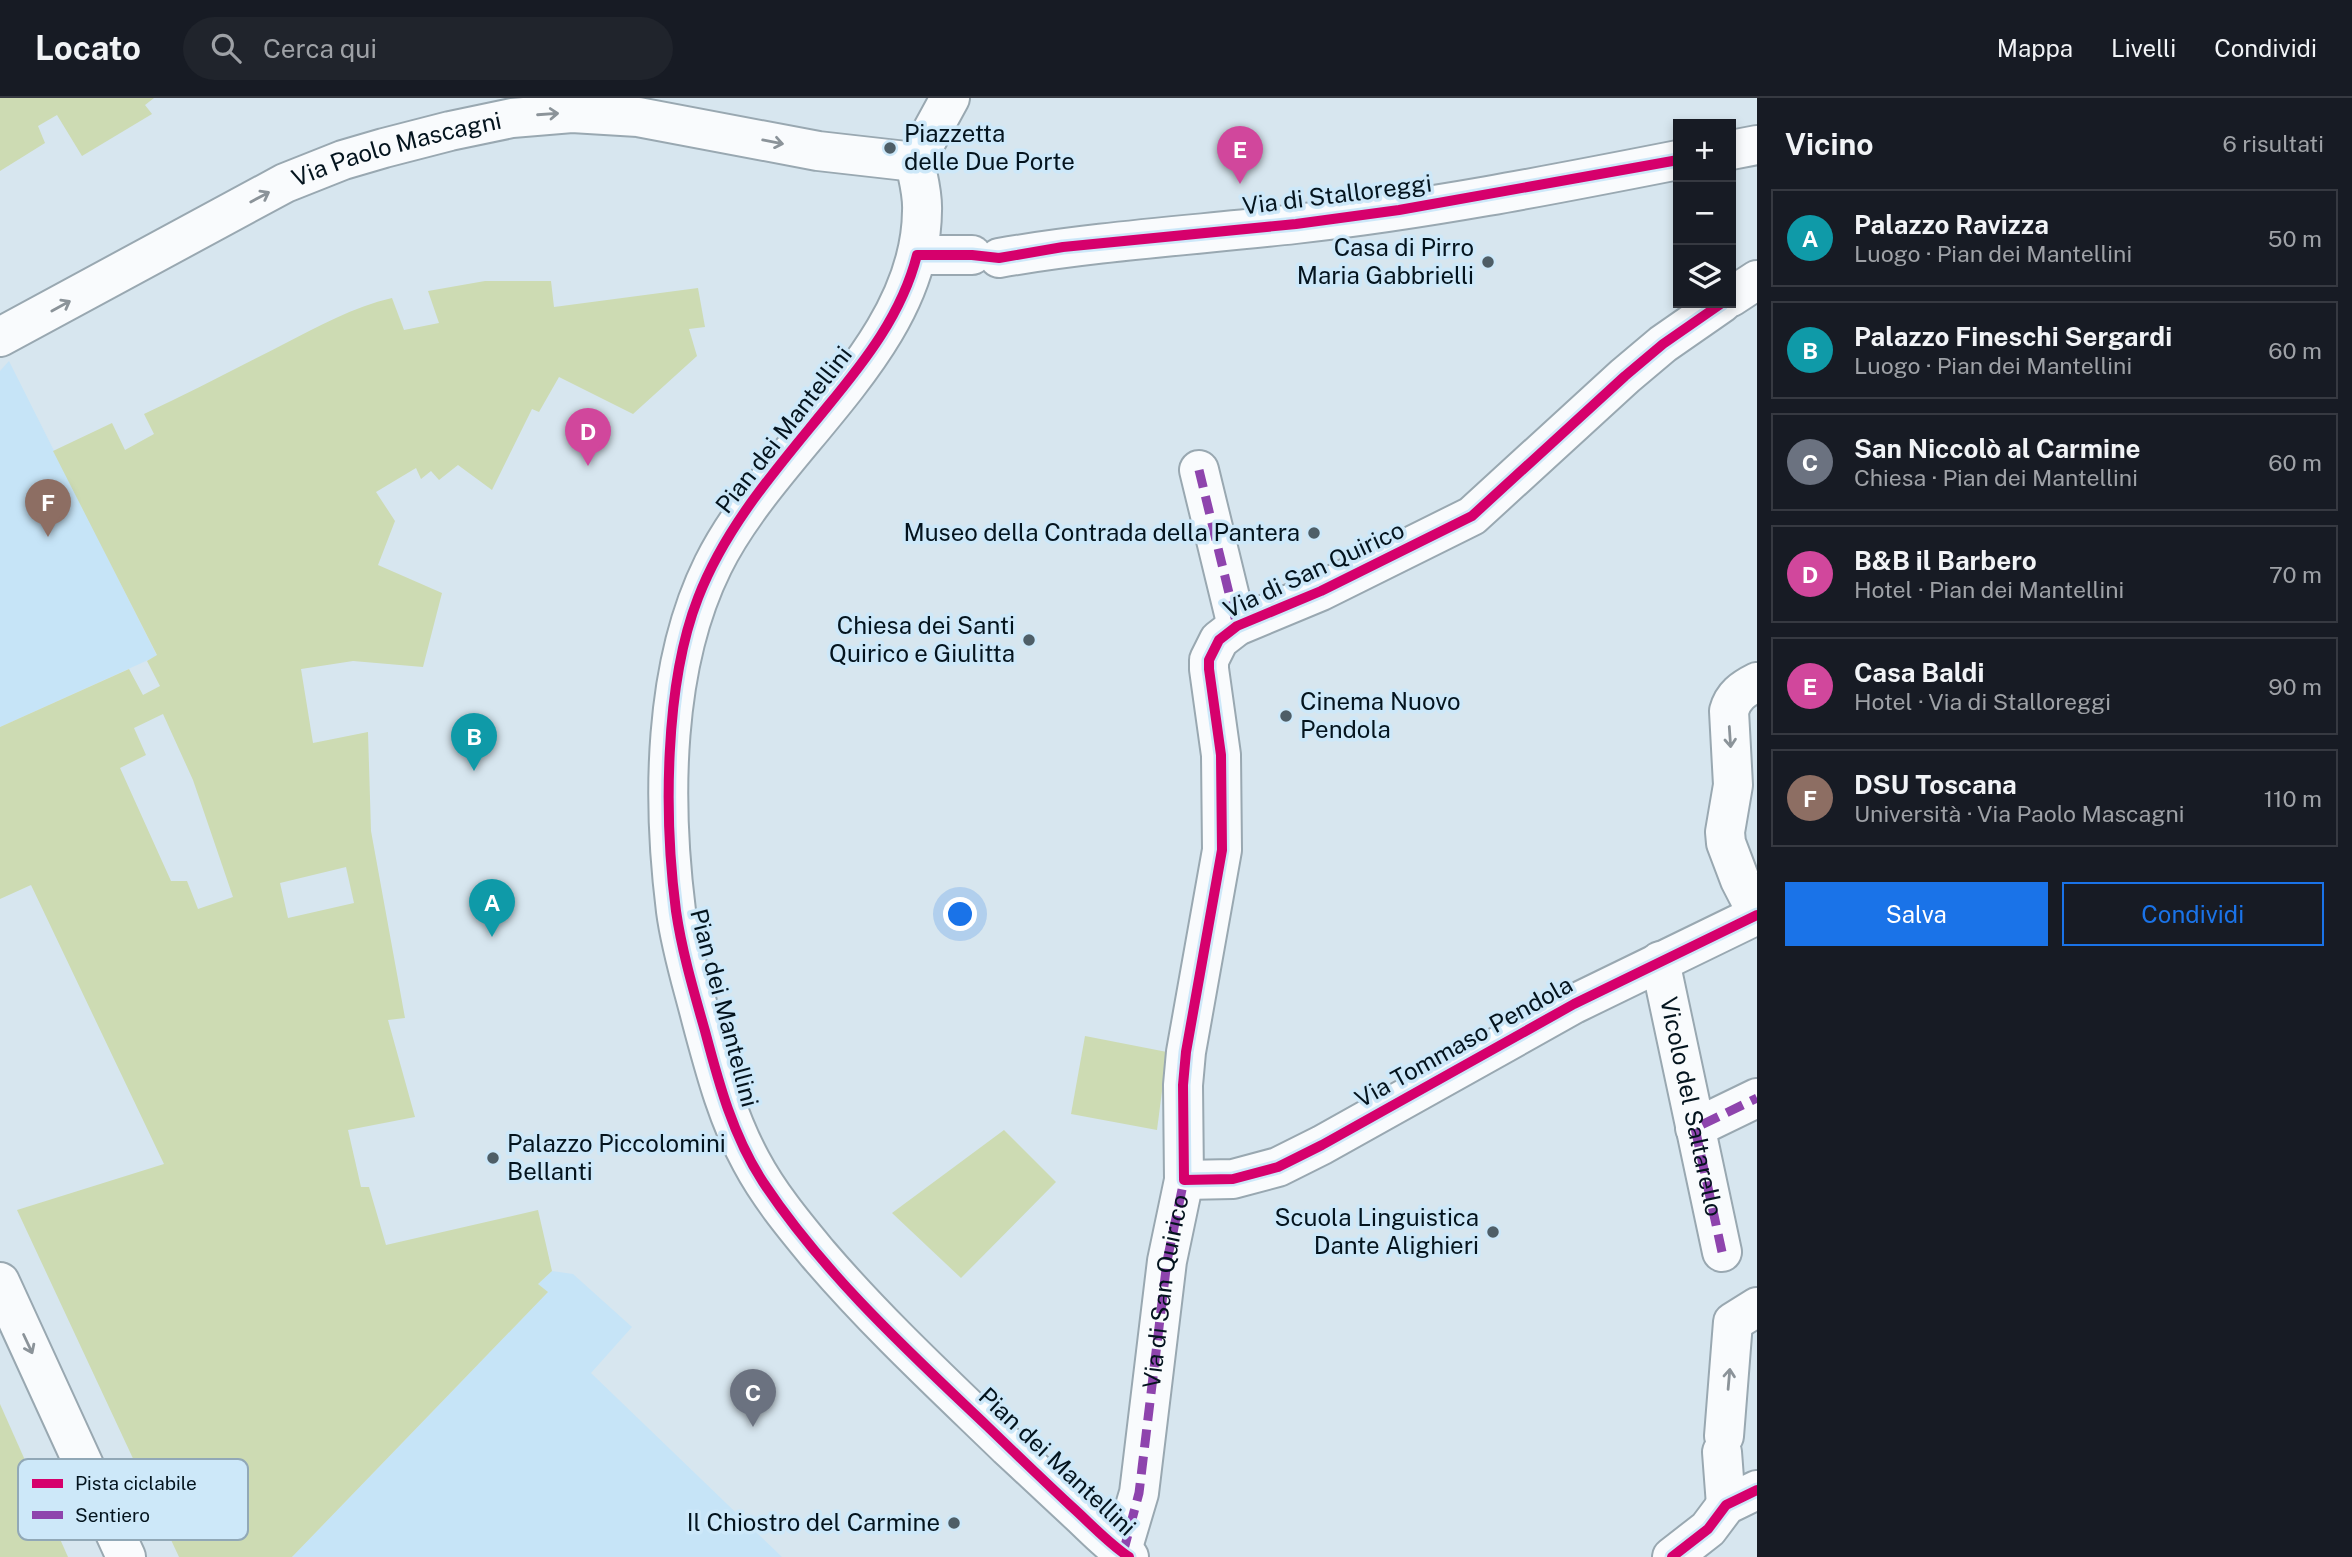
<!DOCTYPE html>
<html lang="it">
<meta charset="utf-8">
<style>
:root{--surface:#171b24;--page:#20242c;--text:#f1f3f6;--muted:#9ea1a6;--line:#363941;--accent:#1a73e8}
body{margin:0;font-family:"Public Sans",sans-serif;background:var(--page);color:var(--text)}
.controls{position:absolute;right:21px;top:21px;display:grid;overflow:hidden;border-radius:0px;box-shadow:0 4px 10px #0003}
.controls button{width:63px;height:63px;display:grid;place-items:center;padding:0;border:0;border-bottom:2px solid var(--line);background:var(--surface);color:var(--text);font:35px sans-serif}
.you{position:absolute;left:961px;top:817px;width:24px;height:24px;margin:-18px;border:5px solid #fff;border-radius:50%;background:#1a73e8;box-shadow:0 0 0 10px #1a73e833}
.badge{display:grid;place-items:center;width:46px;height:46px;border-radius:50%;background:var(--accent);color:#fff;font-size:23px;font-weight:700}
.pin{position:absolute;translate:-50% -58px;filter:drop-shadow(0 2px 4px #0008)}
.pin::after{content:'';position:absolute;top:37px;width:24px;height:21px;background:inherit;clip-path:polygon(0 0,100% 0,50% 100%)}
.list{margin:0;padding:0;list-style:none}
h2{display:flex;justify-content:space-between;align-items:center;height:91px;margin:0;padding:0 28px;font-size:30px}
h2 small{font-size:23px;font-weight:400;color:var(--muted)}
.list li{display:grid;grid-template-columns:46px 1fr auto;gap:21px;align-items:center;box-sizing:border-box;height:98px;margin:0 14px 14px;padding:0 14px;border:2px solid var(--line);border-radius:0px}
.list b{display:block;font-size:26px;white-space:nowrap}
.list p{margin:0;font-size:23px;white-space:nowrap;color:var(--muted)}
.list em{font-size:23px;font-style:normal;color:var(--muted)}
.actions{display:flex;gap:14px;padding:21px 28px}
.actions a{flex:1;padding:16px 0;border:2px solid var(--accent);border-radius:0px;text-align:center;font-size:24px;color:var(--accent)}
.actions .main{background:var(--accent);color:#fff}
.icon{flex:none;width:38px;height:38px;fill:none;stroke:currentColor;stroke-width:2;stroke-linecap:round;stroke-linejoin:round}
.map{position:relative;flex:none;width:1757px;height:1459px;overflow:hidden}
header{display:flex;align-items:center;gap:42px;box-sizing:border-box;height:98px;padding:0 35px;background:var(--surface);border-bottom:2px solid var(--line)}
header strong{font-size:33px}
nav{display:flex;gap:38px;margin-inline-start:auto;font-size:24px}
.search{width:490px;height:63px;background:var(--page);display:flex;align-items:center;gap:18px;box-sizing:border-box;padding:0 24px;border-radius:38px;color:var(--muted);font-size:26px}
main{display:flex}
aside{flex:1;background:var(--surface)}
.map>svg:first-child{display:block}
.built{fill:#c6e4f7}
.green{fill:#cddbb3;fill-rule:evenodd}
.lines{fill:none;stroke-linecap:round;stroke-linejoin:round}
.street-casing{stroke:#99a8b1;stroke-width:42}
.street{stroke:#f9fbfd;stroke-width:38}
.quiet{stroke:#8e44ad;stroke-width:9;stroke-dasharray:18 9;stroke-linecap:butt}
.cycleway-casing{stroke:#cde8f9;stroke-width:15}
.cycleway{stroke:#d6006c;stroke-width:10}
.oneway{stroke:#8b9399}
.poi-dot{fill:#4e5e67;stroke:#cde8f9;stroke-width:2.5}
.labels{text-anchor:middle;stroke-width:7;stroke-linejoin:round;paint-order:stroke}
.poi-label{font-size:24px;fill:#04141e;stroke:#cde8f9;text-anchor:end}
.street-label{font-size:24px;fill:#04141e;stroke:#cde8f9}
.key{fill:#cde8f9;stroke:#91a8b7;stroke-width:2}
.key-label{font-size:19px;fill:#04141e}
</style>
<header>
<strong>Locato</strong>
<div class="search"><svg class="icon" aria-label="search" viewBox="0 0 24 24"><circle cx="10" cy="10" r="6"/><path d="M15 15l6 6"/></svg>Cerca qui</div>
<nav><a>Mappa</a><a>Livelli</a><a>Condividi</a></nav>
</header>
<main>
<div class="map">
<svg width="1757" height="1459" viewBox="0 0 1757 1459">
<rect width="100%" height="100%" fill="#d7e6ef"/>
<g class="built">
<polygon points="9,263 157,558 0,629 0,273"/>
<polygon points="552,1173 573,1176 632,1229 591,1275 782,1459 292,1459 548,1194 538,1186"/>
</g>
<g class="green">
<polygon points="0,0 154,0 145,7 152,16 82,58 57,17 38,28 45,45 0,73"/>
<path d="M485,183h66l3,26 144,-19 7,39 -16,2 8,27 -64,58 -74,-37 -20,35 -7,-3 -40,81 -34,-25 -19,15 -8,-9 -10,8 -5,-11 -40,24 19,29 -17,44 64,28 -19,74 -70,-6 -52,8 12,74 55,-11 3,99 34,187 -17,2 27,97 -67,13 13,57h8l17,58 152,-35 14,61 -14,13 10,8 -256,265h-113l-162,-347 147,-46 -133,-279 -31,14v-172l129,-58 14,26 17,-9 -13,-25 10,-6 -104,-204 59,-28 13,27 29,-16 -10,-20c47,-22 93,-46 140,-70 35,-18 69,-37 108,-46l12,32 35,-7 -11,-32zM163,616l30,66 40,117 -35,12 -11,-28h-16l-51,-113 26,-13 -12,-27zM346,769l8,36 -66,15 -8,-35z"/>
<polygon points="1085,938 1167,954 1157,1032 1071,1016"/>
<polygon points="1004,1032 1056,1084 961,1180 892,1115"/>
<polygon points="0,1306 68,1459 0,1459"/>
</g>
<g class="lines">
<defs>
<g id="street">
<polyline points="1731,52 1757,47"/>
<path d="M915,64c3,16 8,32 7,49 -1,137 -151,236 -209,354 -50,101 -51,235 -37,346 5,38 17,75 26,111 13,48 25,95 49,139 18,34 43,64 67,93 59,69 125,130 190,193 24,22 48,45 72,67 16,15 31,31 49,43"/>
<polyline points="915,64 950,0"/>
<polyline points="917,157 972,157"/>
<path d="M999,160c98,-17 197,-23 296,-34 128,-14 256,-39 383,-64"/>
<polyline points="1731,199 1757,182"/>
<path id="s1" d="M0,239l285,-154 58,-23 41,-12 66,-17 62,-13 60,-5 66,4 180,34 97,11"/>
<polyline points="1199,372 1237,528"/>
<path d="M1757,584c-14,7 -24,14 -28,29l4,74 -8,47 1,11 14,37 17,33"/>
<path id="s2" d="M1660,863l62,291"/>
<polyline points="1695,1030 1757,1000"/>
<polyline points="1184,1082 1233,1081 1278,1069 1322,1047 1574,906 1757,817"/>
<polyline points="0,1184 126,1459"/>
<polyline points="1724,1338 1733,1224 1757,1209"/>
<polyline points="1722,1354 1726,1407"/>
<path id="s3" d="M1120,1459l19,-64 28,-232 17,-81 -1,-95 3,-33 36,-202 -1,-95 -12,-86v-9l10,-20 18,-14 84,-35 151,-75 153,-140 38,-32 59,-41"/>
<polyline points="1672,1459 1708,1431 1726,1407 1757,1392"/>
</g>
</defs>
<use href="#street" class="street-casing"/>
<use href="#street" class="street"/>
<g class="quiet">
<polyline points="1199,372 1237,528"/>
<polyline points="1722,1154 1695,1030 1757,1000"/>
<polyline points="1123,1455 1139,1395 1167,1163 1184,1082"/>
</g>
<defs>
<g id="cycleway">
<polyline points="1722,205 1663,246 1625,278 1472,418 1321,493 1237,528 1219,542 1209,562 1209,571 1221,657 1222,752 1186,954 1183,987 1184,1082 1233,1081 1278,1069 1322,1047 1574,906 1757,817"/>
<path d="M1129,1459c-21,-14 -39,-34 -58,-51 -28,-26 -56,-53 -84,-80 -79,-75 -163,-152 -224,-244 -30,-46 -44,-98 -58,-151 -11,-39 -23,-79 -29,-120 -12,-92 -12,-226 22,-313 28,-73 81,-132 129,-191 38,-46 75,-93 90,-152h55l27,3 64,-11 233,-23 103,-14 279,-50"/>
<polyline points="1672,1459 1708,1431 1726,1407 1757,1392"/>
</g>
</defs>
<use href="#cycleway" class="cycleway-casing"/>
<use href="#cycleway" class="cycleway"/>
</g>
<defs><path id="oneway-shaft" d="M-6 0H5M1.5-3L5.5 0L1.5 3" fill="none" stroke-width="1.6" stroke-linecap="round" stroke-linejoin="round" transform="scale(1.75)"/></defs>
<g class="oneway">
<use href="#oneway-shaft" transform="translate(548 16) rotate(-4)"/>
<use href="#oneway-shaft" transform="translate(773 44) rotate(11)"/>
<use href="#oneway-shaft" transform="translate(260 99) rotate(-28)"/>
<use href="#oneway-shaft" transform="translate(61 208) rotate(-29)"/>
<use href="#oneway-shaft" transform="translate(1730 639) rotate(86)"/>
<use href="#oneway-shaft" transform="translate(28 1246) rotate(65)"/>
<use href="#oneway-shaft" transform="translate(1729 1281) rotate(-85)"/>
</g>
<g class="poi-dot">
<circle cx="890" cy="50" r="7"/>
<circle cx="1488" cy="164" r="7"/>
<circle cx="1314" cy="435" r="7"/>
<circle cx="1029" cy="542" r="7"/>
<circle cx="1286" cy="618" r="7"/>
<circle cx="493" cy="1060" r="7"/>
<circle cx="1493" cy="1134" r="7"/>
<circle cx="954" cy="1425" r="7"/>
</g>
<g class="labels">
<g class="poi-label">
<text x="904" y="44" text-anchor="start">Piazzetta<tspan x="904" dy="28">delle Due Porte</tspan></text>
<text x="1474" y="158">Casa di Pirro<tspan x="1474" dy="28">Maria Gabbrielli</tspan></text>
<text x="1300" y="443">Museo della Contrada della Pantera</text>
<text x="1015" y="536">Chiesa dei Santi<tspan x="1015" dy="28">Quirico e Giulitta</tspan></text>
<text x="1300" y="612" text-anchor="start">Cinema Nuovo<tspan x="1300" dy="28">Pendola</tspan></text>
<text x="507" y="1054" text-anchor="start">Palazzo Piccolomini<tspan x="507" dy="28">Bellanti</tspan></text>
<text x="1479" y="1128">Scuola Linguistica<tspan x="1479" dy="28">Dante Alighieri</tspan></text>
<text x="940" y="1433">Il Chiostro del Carmine</text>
</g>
<g class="street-label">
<text dy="8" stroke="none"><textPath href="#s1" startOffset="441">Via Paolo Mascagni</textPath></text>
<text transform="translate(1337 97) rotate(-7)" y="8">Via di Stalloreggi</text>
<text transform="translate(784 332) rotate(-52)" y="8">Pian dei Mantellini</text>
<text transform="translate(1314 472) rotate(-25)" y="8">Via di San Quirico</text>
<text transform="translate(724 910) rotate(75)" y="8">Pian dei Mantellini</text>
<text transform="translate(1464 944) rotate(-29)" y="8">Via Tommaso Pendola</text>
<text dy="8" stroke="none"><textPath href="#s2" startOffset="149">Vicolo del Saltarello</textPath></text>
<text dy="8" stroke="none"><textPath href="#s3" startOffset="270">Via di San Quirico</textPath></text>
<text transform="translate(1057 1364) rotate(43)" y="8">Pian dei Mantellini</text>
</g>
</g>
<rect x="18" y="1361" width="230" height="81" rx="10" class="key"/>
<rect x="32" y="1381" width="31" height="9" fill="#d6006c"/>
<rect x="32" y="1413" width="31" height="8" fill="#8e44ad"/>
<g class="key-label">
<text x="75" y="1392">Pista ciclabile</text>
<text x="75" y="1424">Sentiero</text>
</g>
</svg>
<div class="controls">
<button>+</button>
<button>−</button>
<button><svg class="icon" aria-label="layers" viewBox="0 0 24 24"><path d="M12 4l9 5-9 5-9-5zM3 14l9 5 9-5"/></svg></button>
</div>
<div class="you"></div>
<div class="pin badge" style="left:492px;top:839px;background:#0f9aa8">A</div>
<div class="pin badge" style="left:474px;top:673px;background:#0f9aa8">B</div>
<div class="pin badge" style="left:753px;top:1329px;background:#6b7280">C</div>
<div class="pin badge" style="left:588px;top:368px;background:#d1479c">D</div>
<div class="pin badge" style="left:1240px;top:86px;background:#d1479c">E</div>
<div class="pin badge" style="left:48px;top:439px;background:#8d6e63">F</div>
</div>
<aside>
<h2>Vicino<small>6 risultati</small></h2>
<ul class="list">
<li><span class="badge" style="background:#0f9aa8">A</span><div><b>Palazzo Ravizza</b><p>Luogo · Pian dei Mantellini</p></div><em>50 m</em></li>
<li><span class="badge" style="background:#0f9aa8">B</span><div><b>Palazzo Fineschi Sergardi</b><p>Luogo · Pian dei Mantellini</p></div><em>60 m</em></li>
<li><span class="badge" style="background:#6b7280">C</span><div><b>San Niccolò al Carmine</b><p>Chiesa · Pian dei Mantellini</p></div><em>60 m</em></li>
<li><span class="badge" style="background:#d1479c">D</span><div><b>B&amp;B il Barbero</b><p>Hotel · Pian dei Mantellini</p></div><em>70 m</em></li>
<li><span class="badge" style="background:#d1479c">E</span><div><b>Casa Baldi</b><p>Hotel · Via di Stalloreggi</p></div><em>90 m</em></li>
<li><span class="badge" style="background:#8d6e63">F</span><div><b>DSU Toscana</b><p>Università · Via Paolo Mascagni</p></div><em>110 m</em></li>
</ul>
<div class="actions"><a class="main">Salva</a><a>Condividi</a></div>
</aside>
</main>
